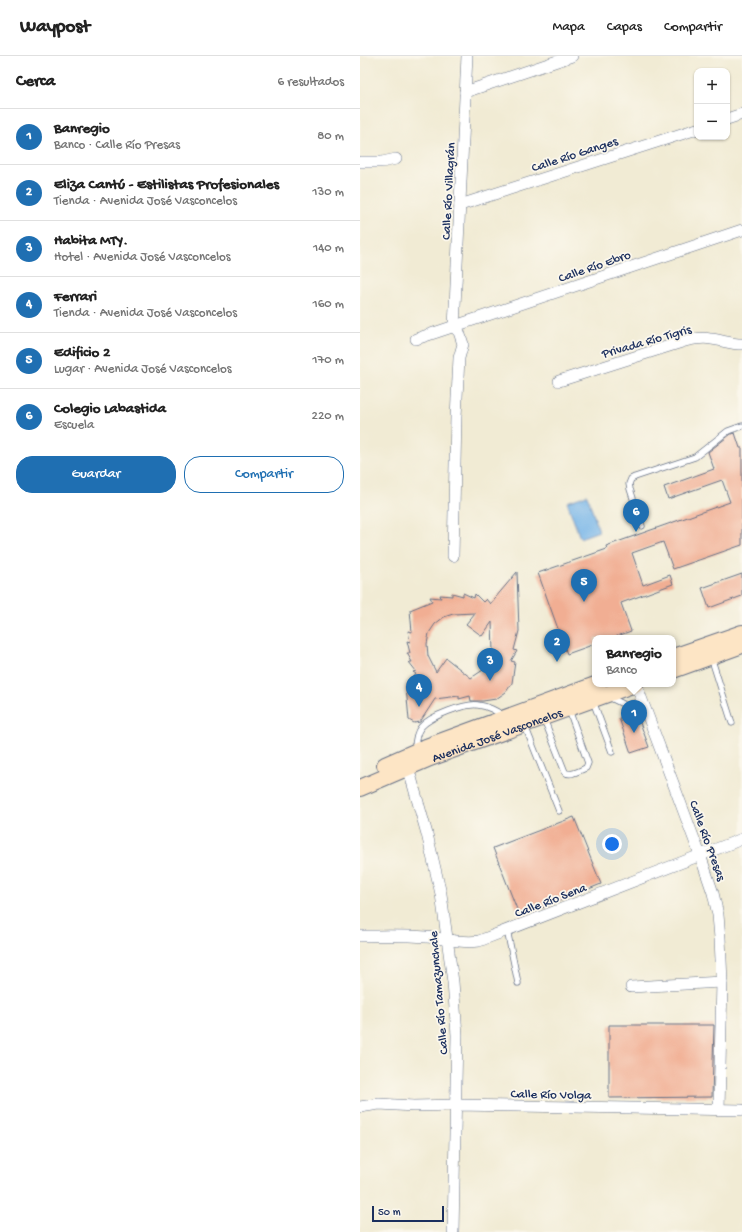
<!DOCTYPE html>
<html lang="es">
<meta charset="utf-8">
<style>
:root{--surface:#fff;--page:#f6f6f6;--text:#222;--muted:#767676;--line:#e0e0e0;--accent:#1f6fb2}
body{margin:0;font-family:"Gochi Hand",sans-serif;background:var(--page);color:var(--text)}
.controls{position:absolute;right:12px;top:12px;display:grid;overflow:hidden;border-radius:8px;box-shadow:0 1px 3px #0004}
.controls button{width:36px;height:36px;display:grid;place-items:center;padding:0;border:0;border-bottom:1px solid var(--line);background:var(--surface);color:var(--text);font:20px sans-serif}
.scale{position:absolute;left:12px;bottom:10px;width:72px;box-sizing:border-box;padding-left:4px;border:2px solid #1b2f5e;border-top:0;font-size:11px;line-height:14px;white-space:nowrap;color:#1b2f5e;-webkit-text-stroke:3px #fbf7ec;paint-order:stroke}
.you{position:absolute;left:252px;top:788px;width:14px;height:14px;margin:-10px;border:3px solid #fff;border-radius:50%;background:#1a73e8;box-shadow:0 0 0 6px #1a73e833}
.badge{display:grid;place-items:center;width:26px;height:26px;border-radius:50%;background:var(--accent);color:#fff;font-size:13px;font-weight:700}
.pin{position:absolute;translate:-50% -33px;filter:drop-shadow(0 1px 2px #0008)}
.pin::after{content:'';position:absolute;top:21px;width:14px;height:12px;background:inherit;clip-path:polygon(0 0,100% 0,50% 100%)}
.popup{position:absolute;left:232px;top:579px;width:84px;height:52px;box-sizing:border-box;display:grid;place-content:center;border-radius:8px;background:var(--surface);filter:drop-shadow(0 1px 3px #0005);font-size:13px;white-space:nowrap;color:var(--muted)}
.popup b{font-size:15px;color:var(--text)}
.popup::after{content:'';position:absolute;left:50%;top:100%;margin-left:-8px;border:8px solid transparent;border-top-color:var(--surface)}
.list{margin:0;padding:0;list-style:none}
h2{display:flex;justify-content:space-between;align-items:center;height:52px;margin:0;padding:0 16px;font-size:17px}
h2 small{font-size:13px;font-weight:400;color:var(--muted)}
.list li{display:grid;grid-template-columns:26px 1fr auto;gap:12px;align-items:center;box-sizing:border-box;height:56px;padding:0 16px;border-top:1px solid var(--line)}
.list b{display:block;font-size:15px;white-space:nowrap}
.list p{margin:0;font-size:13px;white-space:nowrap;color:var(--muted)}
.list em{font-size:13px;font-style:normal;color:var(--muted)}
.actions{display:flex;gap:8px;padding:12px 16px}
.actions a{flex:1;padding:9px 0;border:1px solid var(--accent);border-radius:16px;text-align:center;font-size:14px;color:var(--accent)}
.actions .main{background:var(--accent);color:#fff}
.map{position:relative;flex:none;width:382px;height:1176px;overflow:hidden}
header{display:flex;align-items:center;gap:24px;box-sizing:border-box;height:56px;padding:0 20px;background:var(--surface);border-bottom:1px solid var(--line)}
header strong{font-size:19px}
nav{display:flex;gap:22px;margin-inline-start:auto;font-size:14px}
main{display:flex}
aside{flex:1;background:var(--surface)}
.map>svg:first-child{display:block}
.water{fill:#75b4e8;stroke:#4872a3}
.building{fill:#f1ae93;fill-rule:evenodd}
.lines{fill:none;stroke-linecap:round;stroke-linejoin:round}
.lane-casing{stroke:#667187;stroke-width:7}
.street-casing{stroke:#667187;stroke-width:12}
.secondary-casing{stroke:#667187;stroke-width:18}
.lane{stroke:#fff;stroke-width:5.5}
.street{stroke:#fff;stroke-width:11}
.secondary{stroke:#fde5c5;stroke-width:16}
.labels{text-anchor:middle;stroke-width:3.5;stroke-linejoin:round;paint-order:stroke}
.street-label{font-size:13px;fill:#1b2f5e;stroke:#fbf7ec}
</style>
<header>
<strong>Waypost</strong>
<nav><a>Mapa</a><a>Capas</a><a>Compartir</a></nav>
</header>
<main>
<aside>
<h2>Cerca<small>6 resultados</small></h2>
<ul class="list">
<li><span class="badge">1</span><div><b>Banregio</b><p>Banco · Calle Río Presas</p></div><em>80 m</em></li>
<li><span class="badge">2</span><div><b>Eliza Cantú - Estilistas Profesionales</b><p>Tienda · Avenida José Vasconcelos</p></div><em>130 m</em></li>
<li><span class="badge">3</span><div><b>Habita MTY.</b><p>Hotel · Avenida José Vasconcelos</p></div><em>140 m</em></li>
<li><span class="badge">4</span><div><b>Ferrari</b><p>Tienda · Avenida José Vasconcelos</p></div><em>160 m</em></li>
<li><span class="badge">5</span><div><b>Edificio 2</b><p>Lugar · Avenida José Vasconcelos</p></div><em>170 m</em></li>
<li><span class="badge">6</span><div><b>Colegio Labastida</b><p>Escuela</p></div><em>220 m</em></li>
</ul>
<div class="actions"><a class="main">Guardar</a><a>Compartir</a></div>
</aside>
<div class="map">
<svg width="382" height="1176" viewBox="0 0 382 1176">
<rect width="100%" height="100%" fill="#fbf7ec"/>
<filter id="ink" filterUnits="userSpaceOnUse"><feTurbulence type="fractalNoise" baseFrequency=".025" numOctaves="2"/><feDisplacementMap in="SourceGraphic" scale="8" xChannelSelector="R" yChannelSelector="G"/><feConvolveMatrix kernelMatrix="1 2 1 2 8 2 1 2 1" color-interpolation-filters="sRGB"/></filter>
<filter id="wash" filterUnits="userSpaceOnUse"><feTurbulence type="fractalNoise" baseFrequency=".012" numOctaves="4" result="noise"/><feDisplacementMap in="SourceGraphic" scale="16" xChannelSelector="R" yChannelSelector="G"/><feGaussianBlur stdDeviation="0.9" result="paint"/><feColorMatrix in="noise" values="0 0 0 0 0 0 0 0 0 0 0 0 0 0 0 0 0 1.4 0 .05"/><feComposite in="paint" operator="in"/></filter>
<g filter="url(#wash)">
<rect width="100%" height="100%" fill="#f1ebd4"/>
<polygon class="water" points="227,439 239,475 220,482 207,446"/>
<g id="blocks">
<g class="building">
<polygon points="375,377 380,392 382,392 382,489 313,513 303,486 272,497 283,529 310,519 313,528 261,547 271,575 252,582 235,582 235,588 207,598 178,517 247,493 246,490 370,446 362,424 308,443 304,431 354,413 348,396 371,378"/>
<path d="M157,516l2,59 -5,19 3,1 -6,10 4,1 -3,21 -6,9 -10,7 -13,2h-12l-1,-5 -11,3v-3l-24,3 -15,23 -6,1 -5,-3 -3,-33 10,-13 -3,-2 3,-1 -7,-9h3l-5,-9h3l-3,-12 3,1 -2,-11 4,1 -2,-22 22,-9 -2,-4 11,1 -1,-3 12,1v-3l11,3v-3l11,5 1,-4 8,8 3,-3 4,5zM115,557l-9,11 16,12 10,-14 1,29 -4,10 -6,9 -12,8 -25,-20 -10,14 -8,-16 -1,-12 2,-11 6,-9 9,-7 9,-3z"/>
<polygon points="382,518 382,540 349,552 342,532"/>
<polygon points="276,656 289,691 271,697 259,662"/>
<polygon points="214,761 241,828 160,861 133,792"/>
<polygon points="249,969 354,969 352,1041 249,1042"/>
</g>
</g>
</g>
<g filter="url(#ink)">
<use href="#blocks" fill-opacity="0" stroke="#667187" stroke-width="1"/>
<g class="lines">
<defs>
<g id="lane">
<polyline points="282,470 270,433 269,428 271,423 275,421 335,401 368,375 382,370"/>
<polyline points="351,601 372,667"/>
<polyline points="249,641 263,648"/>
<polyline points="233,645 252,696"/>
<polyline points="269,649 282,644"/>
<path d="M184,663l21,53c5,5 15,-2 21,-4l2,-5 -19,-53"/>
<polyline points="165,670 199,755"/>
<path d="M55,694c0,-8 1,-17 6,-23 9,-11 45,-24 57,-22 10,1 18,6 26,11"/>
<polyline points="147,874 158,927"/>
</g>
<g id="street">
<polyline points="105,36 212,0"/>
<polyline points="367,63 382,58"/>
<polyline points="0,106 22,106 36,103"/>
<polyline points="100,149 337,73"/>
<polyline points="94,271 107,0"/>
<polyline points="56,283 382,174"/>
<path d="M199,325l126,-40c9,-2 17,-4 26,-2 10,1 20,5 31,5"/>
<polyline points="93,500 96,361 99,302 103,288 99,276 94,271"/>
<polyline points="276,628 340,799 353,837 358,859 360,882 362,926 359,1053"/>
<polyline points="46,704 67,778 81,838 93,926 97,979 93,1176"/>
<path d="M0,880c22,0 44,-1 66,1 18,1 35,7 53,4l263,-102"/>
<polyline points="271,931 362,926"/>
<polyline points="0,1051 19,1048 54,1050 96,1049 382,1054"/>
</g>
<g id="secondary">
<polyline points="313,601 382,577"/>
<polyline points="313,614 382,589"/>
<polyline points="25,709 66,691 238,628"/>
<path id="s1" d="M0,732l70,-30 205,-74"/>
</g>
</defs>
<use href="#lane" class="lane-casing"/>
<use href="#street" class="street-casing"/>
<use href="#secondary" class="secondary-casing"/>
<use href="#lane" class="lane"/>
<use href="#street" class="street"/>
<use href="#secondary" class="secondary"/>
</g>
</g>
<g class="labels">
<g class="street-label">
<text transform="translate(214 97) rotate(-18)" y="5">Calle Río Ganges</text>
<text transform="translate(87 135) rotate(-87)" y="5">Calle Río Villagrán</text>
<text transform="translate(234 209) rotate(-19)" y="5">Calle Río Ebro</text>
<text transform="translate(286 284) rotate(-16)" y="5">Privada Río Tigris</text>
<text dy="5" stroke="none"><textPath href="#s1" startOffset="147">Avenida José Vasconcelos</textPath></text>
<text transform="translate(349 784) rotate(70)" y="5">Calle Río Presas</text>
<text transform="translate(190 843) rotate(-21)" y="5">Calle Río Sena</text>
<text transform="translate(77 937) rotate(-95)" y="5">Calle Río Tamazunchale</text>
<text transform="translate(191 1037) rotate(1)" y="5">Calle Río Volga</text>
</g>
</g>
</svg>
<div class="controls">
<button>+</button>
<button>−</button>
</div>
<div class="scale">50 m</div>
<div class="you"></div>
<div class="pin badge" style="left:274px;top:677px">1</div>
<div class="popup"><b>Banregio</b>Banco</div>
<div class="pin badge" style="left:197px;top:606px">2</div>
<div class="pin badge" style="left:130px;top:625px">3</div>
<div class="pin badge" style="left:59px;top:651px">4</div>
<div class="pin badge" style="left:224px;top:546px">5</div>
<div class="pin badge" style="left:276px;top:476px">6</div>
</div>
</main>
